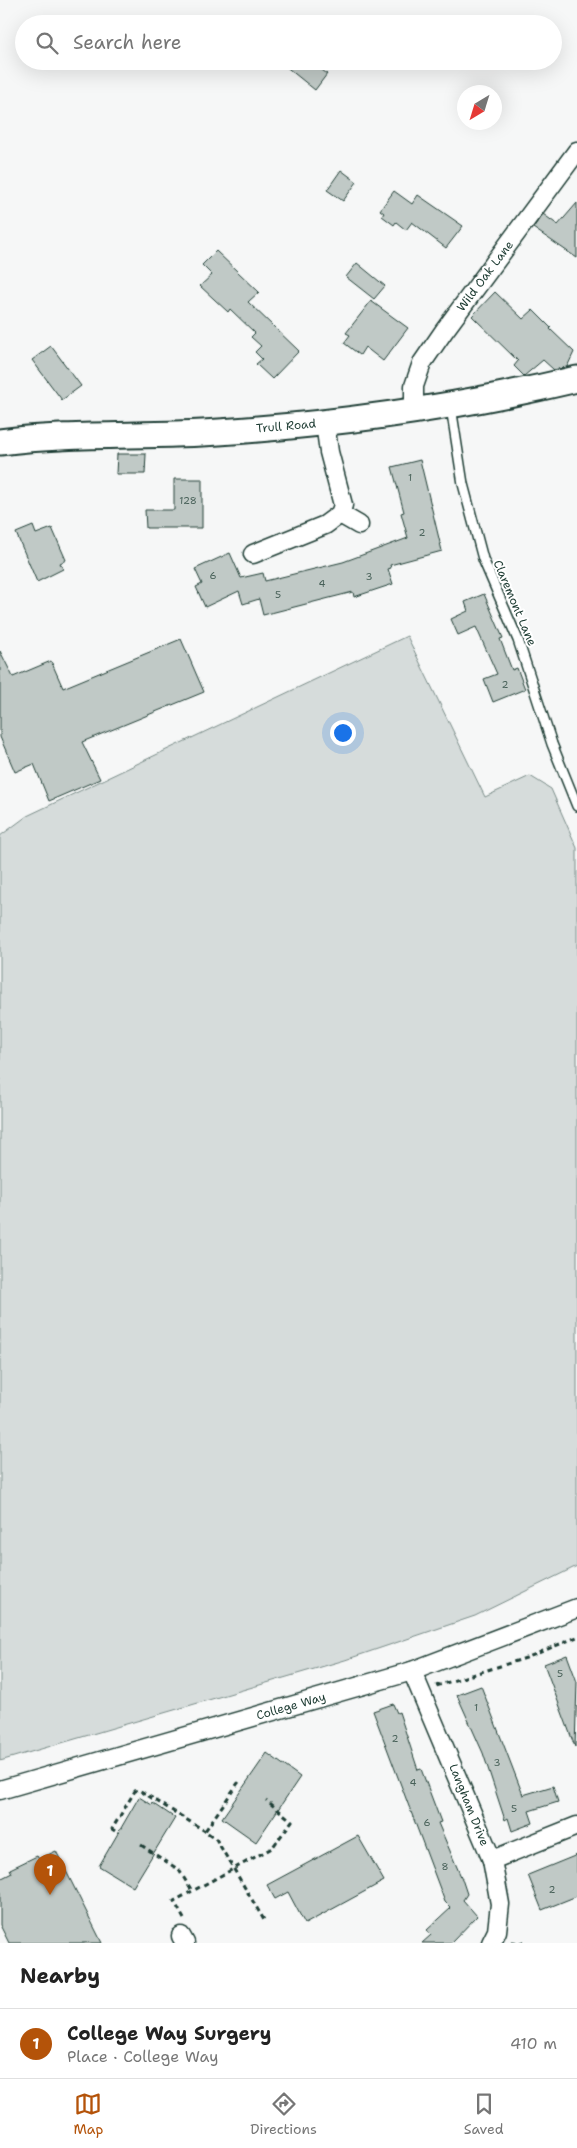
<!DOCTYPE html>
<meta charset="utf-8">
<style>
:root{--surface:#fff;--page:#f6f6f6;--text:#222;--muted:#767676;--line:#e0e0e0;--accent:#b45309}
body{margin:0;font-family:"Shantell Sans",sans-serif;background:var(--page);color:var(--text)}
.compass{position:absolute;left:457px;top:85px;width:45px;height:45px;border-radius:50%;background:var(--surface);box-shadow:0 5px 20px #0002;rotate:218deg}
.you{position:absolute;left:342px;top:732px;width:18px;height:18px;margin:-12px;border:4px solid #fff;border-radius:50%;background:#1a73e8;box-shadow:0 0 0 8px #1a73e833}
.badge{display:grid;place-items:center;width:32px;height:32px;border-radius:50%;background:var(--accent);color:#fff;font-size:16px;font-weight:700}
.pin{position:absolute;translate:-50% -41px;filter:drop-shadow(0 1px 2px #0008)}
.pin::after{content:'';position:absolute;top:26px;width:18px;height:15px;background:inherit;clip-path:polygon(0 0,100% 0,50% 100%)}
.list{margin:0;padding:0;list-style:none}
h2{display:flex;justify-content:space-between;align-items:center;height:65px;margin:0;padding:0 20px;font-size:21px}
h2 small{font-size:16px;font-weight:400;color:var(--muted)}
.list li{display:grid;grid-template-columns:32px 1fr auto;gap:15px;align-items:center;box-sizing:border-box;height:70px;padding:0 20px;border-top:1px solid var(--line)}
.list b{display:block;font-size:19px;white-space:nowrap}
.list p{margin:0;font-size:16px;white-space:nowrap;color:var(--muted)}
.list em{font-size:16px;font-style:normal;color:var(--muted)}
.icon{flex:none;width:28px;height:28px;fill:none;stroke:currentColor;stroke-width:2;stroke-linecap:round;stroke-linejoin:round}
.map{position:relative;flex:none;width:577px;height:1943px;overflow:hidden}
.search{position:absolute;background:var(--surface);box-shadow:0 5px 20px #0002;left:15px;right:15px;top:15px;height:55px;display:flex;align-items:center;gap:12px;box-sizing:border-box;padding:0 18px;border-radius:28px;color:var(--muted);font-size:19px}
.sheet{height:135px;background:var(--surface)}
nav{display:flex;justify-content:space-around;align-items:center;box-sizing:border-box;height:70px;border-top:1px solid var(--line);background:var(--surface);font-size:14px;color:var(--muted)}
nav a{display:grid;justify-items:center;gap:2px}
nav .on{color:var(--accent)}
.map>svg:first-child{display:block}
.green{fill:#d6dcdb;stroke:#7a8c88}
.building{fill:#c0c9c6;stroke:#1f3d34}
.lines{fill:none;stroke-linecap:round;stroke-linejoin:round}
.lane-casing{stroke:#1f3d34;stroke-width:12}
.street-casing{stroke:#1f3d34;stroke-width:21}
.secondary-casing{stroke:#1f3d34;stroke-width:29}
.path{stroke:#1f3d34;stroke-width:3;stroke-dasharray:5 4;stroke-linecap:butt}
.lane{stroke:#fff;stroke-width:9}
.street{stroke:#fff;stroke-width:18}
.secondary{stroke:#fff;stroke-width:25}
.labels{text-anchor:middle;stroke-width:4;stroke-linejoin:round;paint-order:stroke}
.number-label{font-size:10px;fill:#476058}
.street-label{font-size:12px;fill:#1f3d34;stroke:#fff}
</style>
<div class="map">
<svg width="577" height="1943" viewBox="0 0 577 1943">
<rect width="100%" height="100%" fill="#f6f7f7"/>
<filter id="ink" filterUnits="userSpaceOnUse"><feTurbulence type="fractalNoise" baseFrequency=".02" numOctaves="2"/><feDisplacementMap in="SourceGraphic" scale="10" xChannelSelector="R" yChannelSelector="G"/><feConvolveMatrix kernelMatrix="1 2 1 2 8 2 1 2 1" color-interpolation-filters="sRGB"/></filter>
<g filter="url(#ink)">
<polygon class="green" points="407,636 485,797 530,776 551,789 577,848 577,1566 475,1616 345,1660 0,1761 0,836 27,816"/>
<g class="building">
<polygon points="279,61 311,61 327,74 315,90"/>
<polygon points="341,170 357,182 343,201 327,190"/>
<polygon points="394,191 412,204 418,195 463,226 446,248 412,222 406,230 396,222 394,225 382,216 384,213 380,210"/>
<polygon points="577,203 577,258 533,228 543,214 558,225"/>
<polygon points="216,251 259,292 248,302 299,351 272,379 256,364 262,359 255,352 261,346 251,337 255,333 230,309 228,312 200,286 212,275 202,265"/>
<polygon points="357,263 385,286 374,299 346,277"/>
<polygon points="495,292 523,319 533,310 551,328 550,329 574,352 567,367 554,370 543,360 524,376 514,366 518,361 472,316"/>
<polygon points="371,301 408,328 383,361 365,347 360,355 344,343 350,335 346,333"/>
<polygon points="51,346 81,386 62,400 32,360"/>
<polygon points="117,454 146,454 145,474 116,474"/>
<polygon points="420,460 442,551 390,565 391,568 388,569 393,584 354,597 353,592 263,615 259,599 243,604 239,591 205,607 196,587 202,584 195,569 230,553 241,578 263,573 265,581 343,562 408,538 401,513 404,512 392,467"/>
<polygon points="174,479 202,479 202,528 146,528 145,510 174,510"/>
<polygon points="33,526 36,534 52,528 66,560 60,563 63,569 37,582 16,533"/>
<polygon points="484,594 503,638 500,639 512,670 517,668 525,689 493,702 484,679 497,674 476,627 458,635 451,619 468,611 465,602"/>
<polygon points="181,639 204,692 82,742 100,779 49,801 34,764 15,772 0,737 0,651 13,677 51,661 63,688"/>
<polygon points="567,1655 577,1682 575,1747 544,1664"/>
<polygon points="481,1686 523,1795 553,1786 558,1802 529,1811 533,1823 512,1831 508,1818 505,1820 483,1753 457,1695"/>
<polygon points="393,1704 397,1713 399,1712 418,1770 421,1769 441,1822 438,1823 462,1879 467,1894 463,1900 477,1916 451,1943 422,1943 431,1935 427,1930 451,1908 445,1902 373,1711"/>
<polygon points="267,1753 300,1777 256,1842 222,1818"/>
<polygon points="139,1797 152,1805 153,1803 175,1818 133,1887 99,1866"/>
<polygon points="358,1836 384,1881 305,1924 288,1892 275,1899 267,1885"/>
<polygon points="56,1851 102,1943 9,1943 0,1925 0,1879 12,1873 10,1869 37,1856 39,1859"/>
<polygon points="577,1855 577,1896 542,1910 528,1875"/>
</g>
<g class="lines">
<defs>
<polyline id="lane" points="451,407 463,484 483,559 518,640 552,744 577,806"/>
<g id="street">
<polyline points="414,409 414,386 422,363 444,331 577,151"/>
<polyline points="340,514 359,525"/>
<polyline points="253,554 325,525 340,514 343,505 329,452 325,423"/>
<polyline points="412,1671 492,1860 500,1904 497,1931 491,1943"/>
<polyline points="0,1790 412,1671 577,1608"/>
<polyline points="492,1860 577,1826"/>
<polyline points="181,1936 185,1943"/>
</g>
<path id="secondary" d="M0,442c72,-9 146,-5 219,-10 119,-8 241,-25 358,-53"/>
</defs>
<use href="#lane" class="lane-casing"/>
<use href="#street" class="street-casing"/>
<use href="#secondary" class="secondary-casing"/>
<g class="path">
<polyline points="436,1686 526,1658 577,1637"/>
<polyline points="239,1784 238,1783 205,1831 216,1839 264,1920"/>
<polyline points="115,1831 112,1829 135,1791 139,1790 205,1831"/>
<polyline points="141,1845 179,1870 192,1891"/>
<polyline points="184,1919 174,1901 272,1848 292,1821 266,1800"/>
<polyline points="511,1942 523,1943"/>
</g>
<use href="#lane" class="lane"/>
<use href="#street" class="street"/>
<use href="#secondary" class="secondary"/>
</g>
</g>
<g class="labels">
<g class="number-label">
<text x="410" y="481">1</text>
<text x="188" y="504">128</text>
<text x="422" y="536">2</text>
<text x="213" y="579">6</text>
<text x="369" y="580">3</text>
<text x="322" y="587">4</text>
<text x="278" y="598">5</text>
<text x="505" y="688">2</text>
<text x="560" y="1677">5</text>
<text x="476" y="1711">1</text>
<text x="395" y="1742">2</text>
<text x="497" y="1766">3</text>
<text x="413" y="1786">4</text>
<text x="514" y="1812">5</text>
<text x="427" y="1826">6</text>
<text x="445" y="1870">8</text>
<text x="552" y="1893">2</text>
</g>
<g class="street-label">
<text transform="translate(485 276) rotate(-53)" y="4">Wild Oak Lane</text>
<text transform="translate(286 426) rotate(-5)" y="4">Trull Road</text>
<text transform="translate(515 603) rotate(67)" y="4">Claremont Lane</text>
<text transform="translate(291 1706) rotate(-16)" y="4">College Way</text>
<text transform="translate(469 1805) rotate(68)" y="4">Langham Drive</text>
</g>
</g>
</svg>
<svg class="compass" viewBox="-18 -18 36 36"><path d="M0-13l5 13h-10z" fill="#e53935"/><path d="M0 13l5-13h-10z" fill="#767676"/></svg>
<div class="you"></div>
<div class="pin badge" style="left:50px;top:1895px">1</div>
<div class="search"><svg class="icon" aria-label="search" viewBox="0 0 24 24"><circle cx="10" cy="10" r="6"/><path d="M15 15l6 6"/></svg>Search here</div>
</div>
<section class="sheet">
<h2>Nearby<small></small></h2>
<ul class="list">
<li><span class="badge">1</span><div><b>College Way Surgery</b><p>Place · College Way</p></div><em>410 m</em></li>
</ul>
</section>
<nav>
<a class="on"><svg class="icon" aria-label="map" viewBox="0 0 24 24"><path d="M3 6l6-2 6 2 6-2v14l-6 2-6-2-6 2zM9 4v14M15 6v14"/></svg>Map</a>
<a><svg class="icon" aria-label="directions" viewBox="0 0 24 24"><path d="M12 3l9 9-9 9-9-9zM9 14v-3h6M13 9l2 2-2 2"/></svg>Directions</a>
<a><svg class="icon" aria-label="saved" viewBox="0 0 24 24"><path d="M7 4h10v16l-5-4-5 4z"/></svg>Saved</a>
</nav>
